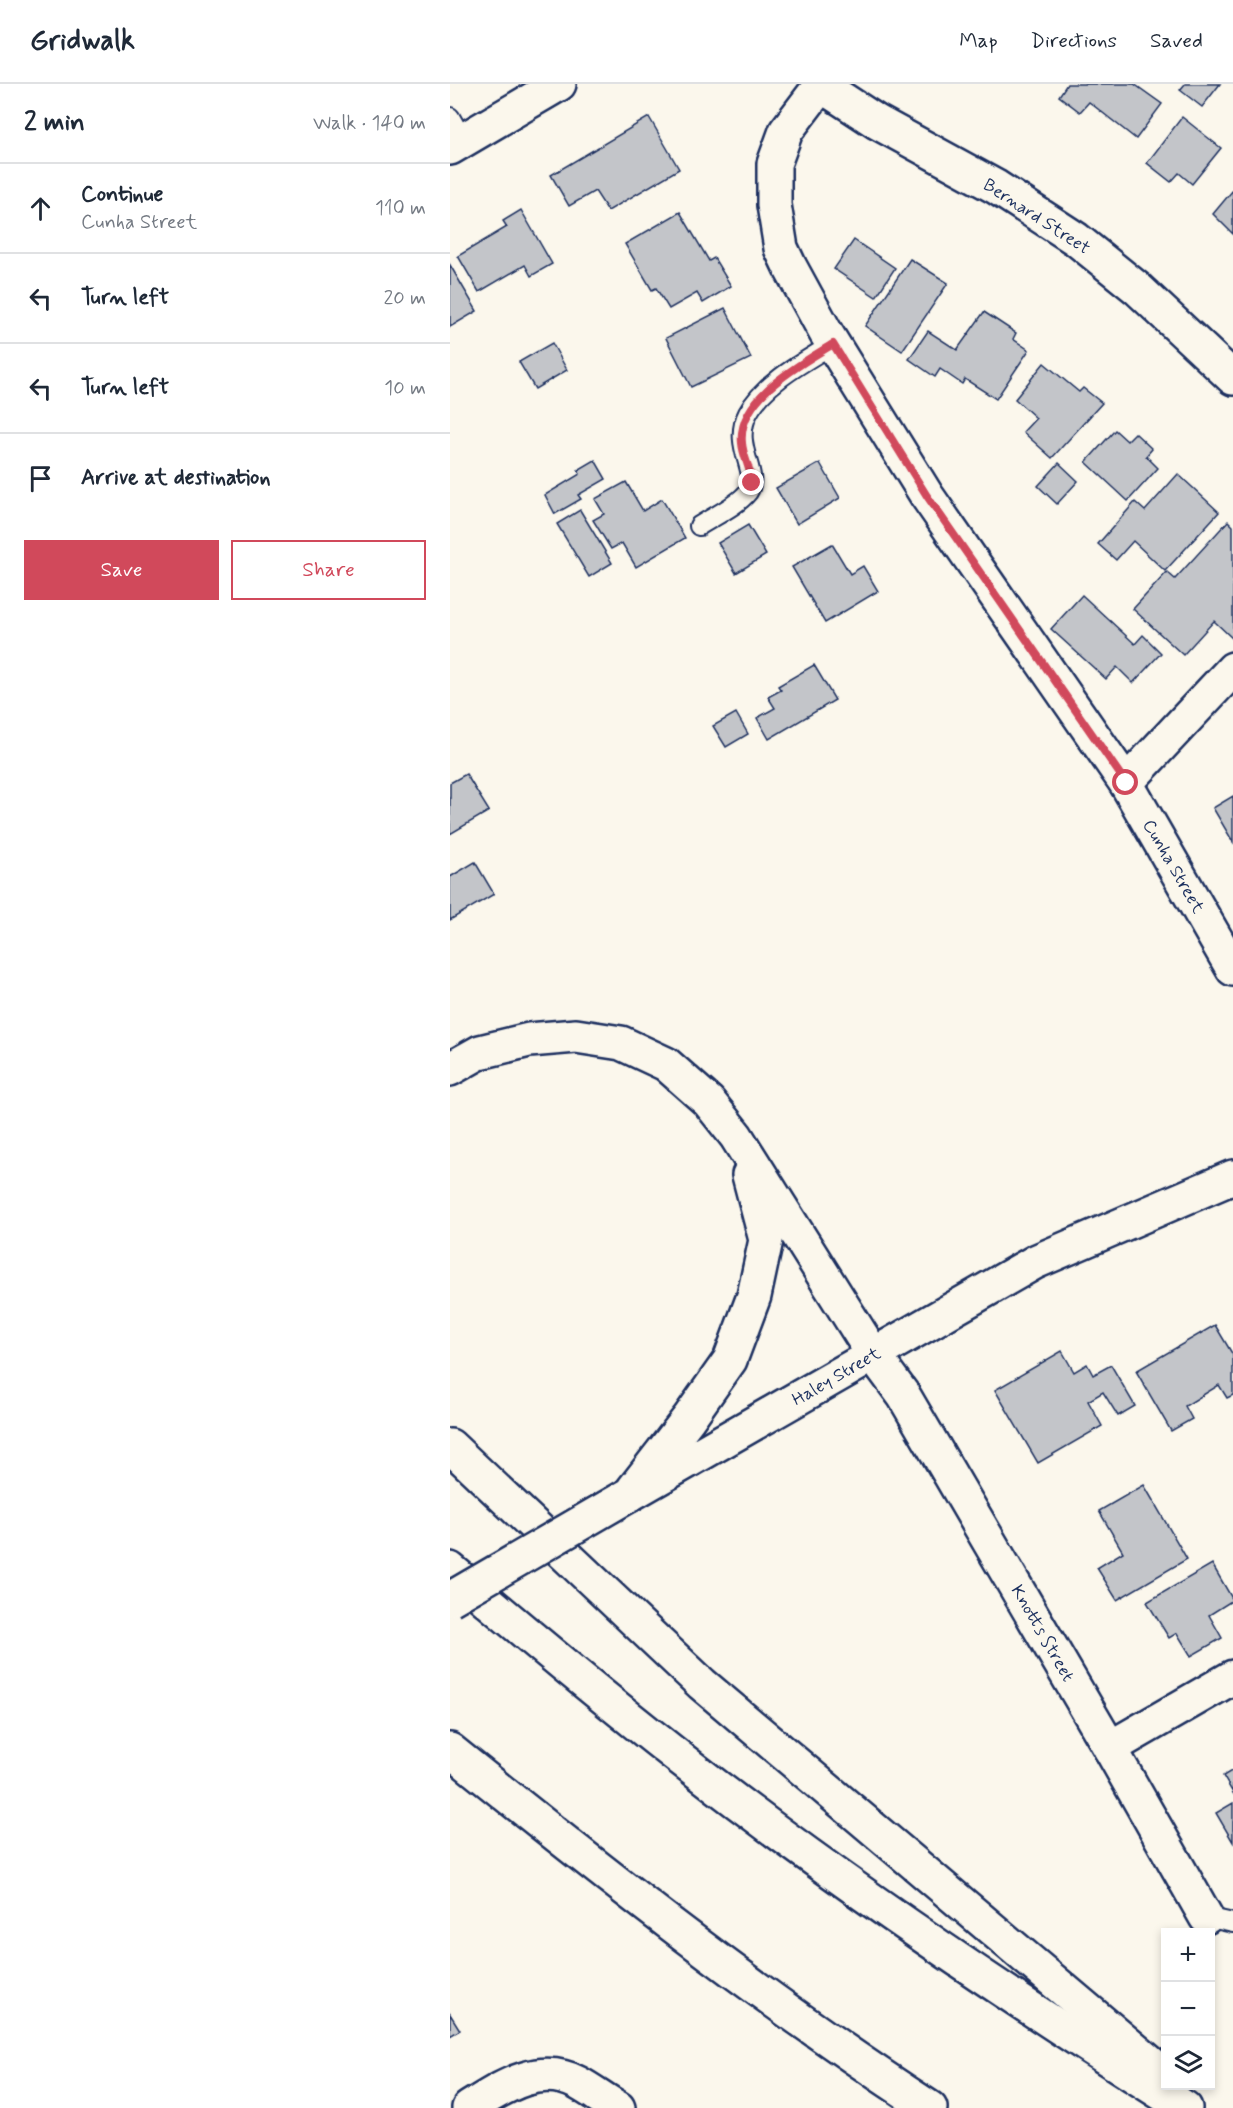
<!DOCTYPE html>
<meta charset="utf-8">
<style>
:root{--surface:#fff;--page:#f6f6f7;--text:#1f2937;--muted:#747a83;--line:#e0e1e3;--accent:#d1495b}
body{margin:0;font-family:Mynerve,sans-serif;background:var(--page);color:var(--text)}
.controls{position:absolute;right:18px;bottom:18px;display:grid;overflow:hidden;border-radius:0px;box-shadow:0 3px 9px #0003}
.controls button{width:54px;height:54px;display:grid;place-items:center;padding:0;border:0;border-bottom:2px solid var(--line);background:var(--surface);color:var(--text);font:30px sans-serif}
.stop{position:absolute;width:18px;height:18px;margin:-14px;border:4px solid #d1495b;border-radius:50%;background:#fff}
.stop.end{background:#d1495b;border-color:#fff;box-shadow:0 2px 6px #0008}
.list{margin:0;padding:0;list-style:none}
h2{display:flex;justify-content:space-between;align-items:center;height:78px;margin:0;padding:0 24px;font-size:26px}
h2 small{font-size:20px;font-weight:400;color:var(--muted)}
.list li{display:grid;grid-template-columns:39px 1fr auto;gap:18px;align-items:center;box-sizing:border-box;height:90px;padding:0 24px;border-top:2px solid var(--line)}
.list b{display:block;font-size:22px;white-space:nowrap}
.list p{margin:0;font-size:20px;white-space:nowrap;color:var(--muted)}
.list em{font-size:20px;font-style:normal;color:var(--muted)}
.actions{display:flex;gap:12px;padding:18px 24px}
.actions a{flex:1;padding:14px 0;border:2px solid var(--accent);border-radius:0px;text-align:center;font-size:21px;color:var(--accent)}
.actions .main{background:var(--accent);color:#fff}
.icon{flex:none;width:33px;height:33px;fill:none;stroke:currentColor;stroke-width:2;stroke-linecap:round;stroke-linejoin:round}
.map{position:relative;flex:none;width:783px;height:2024px;overflow:hidden}
header{display:flex;align-items:center;gap:36px;box-sizing:border-box;height:84px;padding:0 30px;background:var(--surface);border-bottom:2px solid var(--line)}
header strong{font-size:28px}
nav{display:flex;gap:33px;margin-inline-start:auto;font-size:21px}
main{display:flex}
aside{flex:1;background:var(--surface)}
.map>svg:first-child{display:block}
.building{fill:#c3c5c9;stroke:#1b2f5e;stroke-width:1.5}
.lines{fill:none;stroke-linecap:round;stroke-linejoin:round}
.lane-casing{stroke:#1b2f5e;stroke-width:22}
.street-casing{stroke:#1b2f5e;stroke-width:38}
.secondary-casing{stroke:#1b2f5e;stroke-width:38}
.highway-casing{stroke:#1b2f5e;stroke-width:38}
.lane{stroke:#fbf7ec;stroke-width:18}
.street{stroke:#fbf7ec;stroke-width:33}
.secondary{stroke:#fbf7ec;stroke-width:33}
.highway{stroke:#fbf7ec;stroke-width:33}
.secondary-bridge-casing{stroke:#1b2f5e;stroke-width:38;stroke-linecap:butt}
.secondary-bridge{stroke:#fbf7ec;stroke-width:33}
.route{stroke:#d1495b;stroke-width:8}
.labels{text-anchor:middle;stroke-width:4.5;stroke-linejoin:round;paint-order:stroke}
.street-label{font-size:18px;fill:#1b2f5e;stroke:#fbf7ec}
</style>
<header>
<strong>Gridwalk</strong>
<nav><a>Map</a><a>Directions</a><a>Saved</a></nav>
</header>
<main>
<aside>
<h2>2 min<small>Walk · 140 m</small></h2>
<ul class="list">
<li><svg class="icon" aria-label="ahead" viewBox="0 0 24 24"><path d="M12 20V5M6 11l6-6 6 6"/></svg><div><b>Continue</b><p>Cunha Street</p></div><em>110 m</em></li>
<li><svg class="icon" aria-label="left" viewBox="0 0 24 24"><path d="M17 20v-9H6M10 6l-5 5 5 5"/></svg><div><b>Turn left</b></div><em>20 m</em></li>
<li><svg class="icon" aria-label="left" viewBox="0 0 24 24"><path d="M17 20v-9H6M10 6l-5 5 5 5"/></svg><div><b>Turn left</b></div><em>10 m</em></li>
<li><svg class="icon" aria-label="arrive" viewBox="0 0 24 24"><path d="M6 21V4h12l-3 4 3 4H6"/></svg><div><b>Arrive at destination</b></div></li>
</ul>
<div class="actions"><a class="main">Save</a><a>Share</a></div>
</aside>
<div class="map">
<svg width="783" height="2024" viewBox="0 0 783 2024">
<rect width="100%" height="100%" fill="#fbf7ec"/>
<filter id="ink" filterUnits="userSpaceOnUse"><feTurbulence type="fractalNoise" baseFrequency=".0167" numOctaves="2"/><feDisplacementMap in="SourceGraphic" scale="12" xChannelSelector="R" yChannelSelector="G"/><feConvolveMatrix kernelMatrix="1 2 1 2 8 2 1 2 1" color-interpolation-filters="sRGB"/></filter>
<g filter="url(#ink)">
<g class="building">
<polygon points="617,0 684,0 712,20 686,55 639,18 630,28 609,12"/>
<polygon points="735,0 770,0 752,23 730,6"/>
<polygon points="199,33 229,85 158,127 145,107 119,122 101,91"/>
<polygon points="732,33 771,64 742,100 729,89 721,98 697,79"/>
<polygon points="783,106 783,150 763,130"/>
<polygon points="71,126 102,180 81,192 75,181 29,208 8,172 57,143 53,137"/>
<polygon points="230,128 259,177 264,174 281,202 253,219 247,209 219,225 206,204 202,206 175,160"/>
<polygon points="404,156 445,184 426,213 384,185"/>
<polygon points="460,175 498,199 452,267 415,242"/>
<polygon points="0,181 27,227 0,243"/>
<polygon points="275,224 301,274 241,303 216,254"/>
<polygon points="534,228 566,249 563,255 579,266 546,315 515,295 512,300 490,285 485,293 459,275 478,247 507,266"/>
<polygon points="102,259 117,286 85,305 69,278"/>
<polygon points="594,279 629,308 633,304 652,319 602,374 573,348 586,334 565,315"/>
<polygon points="665,346 677,357 685,349 702,365 696,372 708,384 678,417 636,378"/>
<polygon points="145,376 156,395 128,411 131,415 105,430 95,411 130,390 128,386"/>
<polygon points="370,379 390,414 347,440 326,404"/>
<polygon points="609,379 628,397 607,420 588,402"/>
<polygon points="728,390 769,428 715,487 683,457 666,476 648,460 685,418 695,427"/>
<polygon points="176,398 193,427 212,415 235,454 186,483 172,459 161,465 143,436 154,430 145,415"/>
<polygon points="130,426 162,479 139,493 107,440"/>
<polygon points="778,437 783,442 783,555 764,537 733,571 683,525 717,488 725,495"/>
<polygon points="298,441 316,471 286,489 268,459"/>
<polygon points="382,460 400,490 413,482 428,507 375,539 342,483"/>
<polygon points="632,511 685,560 693,551 711,569 683,599 667,583 656,595 601,545"/>
<polygon points="364,581 385,616 319,655 307,634 325,624 318,613 331,606 328,602"/>
<polygon points="286,629 298,650 276,663 263,642"/>
<polygon points="16,690 39,727 0,750 0,699"/>
<polygon points="783,712 783,758 763,724"/>
<polygon points="25,778 44,810 0,836 0,793"/>
<polygon points="765,1241 783,1271 783,1311 777,1314 769,1301 735,1322 742,1335 721,1347 686,1287"/>
<polygon points="612,1267 624,1288 637,1280 643,1291 661,1281 685,1322 668,1332 653,1308 638,1317 652,1342 588,1379 545,1306"/>
<polygon points="694,1401 737,1475 667,1516 647,1484 673,1468 649,1427"/>
<polygon points="762,1480 783,1516 759,1531 772,1554 741,1572 727,1549 719,1554 697,1518"/>
<polygon points="783,1686 783,1709 773,1692"/>
<polygon points="783,1719 783,1758 766,1729"/>
<polygon points="0,1930 10,1946 0,1952"/>
</g>
<g class="lines">
<defs>
<g id="lane">
<polyline points="0,33 13,56"/>
<path d="M249,442c15,-10 38,-20 49,-34 13,-19 -17,-46 0,-79 16,-30 57,-52 85,-69"/>
<polyline points="756,1833 783,1839"/>
</g>
<g id="street">
<polyline points="371,1 336,47 324,80 324,121 331,164 340,183 376,249 477,412 676,699 783,885"/>
<polyline points="0,64 109,0"/>
<polyline points="676,699 783,585"/>
<polyline points="423,1270 454,1312 660,1664 756,1833"/>
<polyline points="660,1664 783,1593"/>
<path d="M19,2024c33,-20 69,-46 109,-25 13,7 26,17 40,25"/>
</g>
<g id="secondary">
<polyline points="369,0 427,38 546,103 626,155 688,205 783,294"/>
<polyline points="179,1411 585,1178 783,1093"/>
</g>
<g id="highway">
<polyline points="0,985 30,968 79,956 126,952 171,959 216,980 259,1018 286,1052 423,1270"/>
<polyline points="0,1362 252,1600 716,1992"/>
<polyline points="179,1411 239,1334 280,1276 304,1212 316,1156 299,1091"/>
<path d="M0,1485c80,68 161,136 244,200 157,122 323,233 491,339"/>
<path d="M0,1666c155,125 312,249 480,358"/>
</g>
</defs>
<use href="#lane" class="lane-casing"/>
<use href="#street" class="street-casing"/>
<use href="#secondary" class="secondary-casing"/>
<use href="#highway" class="highway-casing"/>
<use href="#lane" class="lane"/>
<use href="#street" class="street"/>
<use href="#secondary" class="secondary"/>
<use href="#highway" class="highway"/>
<defs>
<polyline id="secondary-bridge" points="0,1515 179,1411"/>
</defs>
<use href="#secondary-bridge" class="secondary-bridge-casing"/>
<use href="#secondary-bridge" class="secondary-bridge"/>
</g>
</g>
<g class="lines" filter="url(#ink)">
<path class="route" d="M302,399c-1,-14 -9,-26 -10,-40 -5,-45 59,-79 91,-99l94,152 199,287"/>
</g>
<g class="labels">
<g class="street-label">
<text transform="translate(587 132) rotate(33)" y="6">Bernard Street</text>
<text transform="translate(724 782) rotate(60)" y="6">Cunha Street</text>
<text transform="translate(386 1292) rotate(-30)" y="6">Haley Street</text>
<text transform="translate(593 1549) rotate(60)" y="6">Knotts Street</text>
</g>
</g>
</svg>
<div class="controls">
<button>+</button>
<button>−</button>
<button><svg class="icon" aria-label="layers" viewBox="0 0 24 24"><path d="M12 4l9 5-9 5-9-5zM3 14l9 5 9-5"/></svg></button>
</div>
<div class="stop" style="left:676px;top:699px"></div>
<div class="stop end" style="left:302px;top:399px"></div>
</div>
</main>
